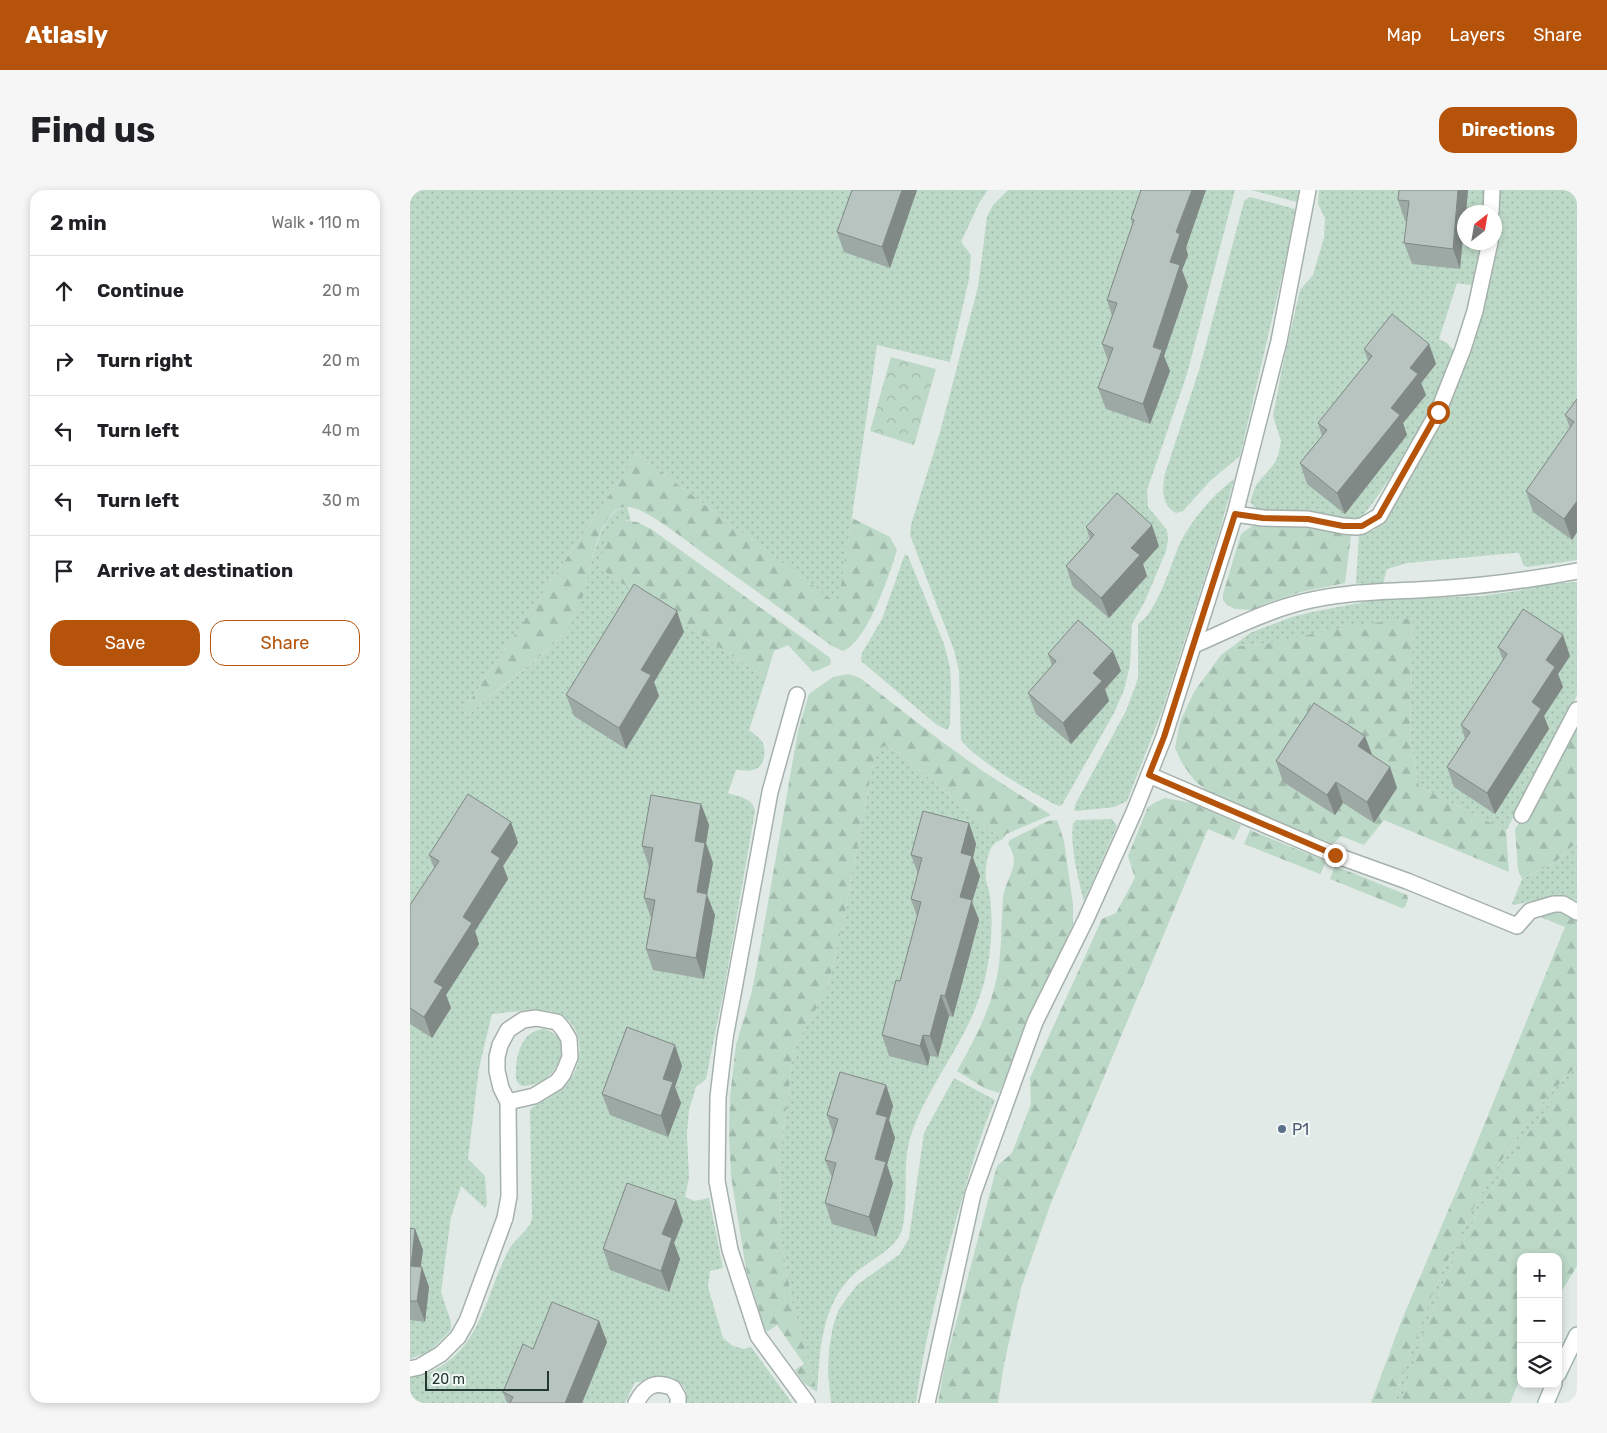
<!DOCTYPE html>
<meta charset="utf-8">
<style>
:root{--surface:#fff;--page:#f6f6f6;--text:#202124;--muted:#757577;--line:#e0e0e0;--accent:#b45309}
body{margin:0;font-family:Rubik,sans-serif;background:var(--page);color:var(--text)}
.controls{position:absolute;right:15px;bottom:15px;display:grid;overflow:hidden;border-radius:10px;box-shadow:0 2px 8px #0003}
.controls button{width:45px;height:45px;display:grid;place-items:center;padding:0;border:0;border-bottom:1px solid var(--line);background:var(--surface);color:var(--text);font:25px sans-serif}
.compass{position:absolute;left:1047px;top:15px;width:45px;height:45px;border-radius:50%;background:var(--surface);box-shadow:0 2px 8px #0003;rotate:31deg}
.scale{position:absolute;left:15px;bottom:12px;width:124px;box-sizing:border-box;padding-left:5px;border:2px solid #243834;border-top:0;font-size:14px;line-height:18px;white-space:nowrap;color:#243834;-webkit-text-stroke:4px #f1f7f4;paint-order:stroke}
.stop{position:absolute;width:15px;height:15px;margin:-11px;border:4px solid #b45309;border-radius:50%;background:#fff}
.stop.end{background:#b45309;border-color:#fff;box-shadow:0 1px 5px #0008}
.list{margin:0;padding:0;list-style:none}
h2{display:flex;justify-content:space-between;align-items:center;height:65px;margin:0;padding:0 20px;font-size:21px}
h2 small{font-size:16px;font-weight:400;color:var(--muted)}
.list li{display:grid;grid-template-columns:32px 1fr auto;gap:15px;align-items:center;box-sizing:border-box;height:70px;padding:0 20px;border-top:1px solid var(--line)}
.list b{display:block;font-size:19px;white-space:nowrap}
.list em{font-size:16px;font-style:normal;color:var(--muted)}
.actions{display:flex;gap:10px;padding:15px 20px}
.actions a{flex:1;padding:11px 0;border:1px solid var(--accent);border-radius:15px;text-align:center;font-size:18px;color:var(--accent)}
.actions .main{background:var(--accent);color:#fff}
.icon{flex:none;width:28px;height:28px;fill:none;stroke:currentColor;stroke-width:2;stroke-linecap:round;stroke-linejoin:round}
.map{position:relative;flex:none;width:1167px;height:1213px;overflow:hidden;border-radius:15px}
header{display:flex;align-items:center;gap:30px;box-sizing:border-box;height:70px;padding:0 25px;background:var(--accent);color:#fff}
header strong{font-size:24px}
nav{display:flex;gap:28px;margin-inline-start:auto;font-size:18px}
.intro{display:flex;align-items:center;justify-content:space-between;box-sizing:border-box;height:120px;padding:0 30px}
h1{margin:0;font-size:35px}
.button{padding:12px 22px;border-radius:15px;background:var(--accent);color:#fff;font-size:18px;font-weight:700}
main{display:flex;gap:30px;padding:0 30px}
aside{flex:1;background:var(--surface);border-radius:15px;box-shadow:0 2px 8px #0003}
.map>svg:first-child{display:block}
.grass{fill:url(#grass-dots)}
.forest{fill:url(#forest-firs)}
.park{fill:url(#park-crowns)}
.lines{fill:none;stroke-linecap:round;stroke-linejoin:round}
.lane-casing{stroke:#a5b1ad;stroke-width:18}
.secondary-casing{stroke:#a2b4af;stroke-width:18}
.lane{stroke:#fff;stroke-width:15}
.secondary{stroke:#fff;stroke-width:15}
.wall{fill:#9da9a5}
.shaded-wall{fill:#808986}
.building{fill:#b7c4c0;stroke:#808986}
.route{stroke:#b45309;stroke-width:6}
.service-dot{fill:#5c6f8a;stroke:#f1f7f4;stroke-width:2}
.labels{text-anchor:middle;stroke-width:4.5;stroke-linejoin:round;paint-order:stroke}
.service-label{font-size:16px;fill:#4e5e75;stroke:#f1f7f4;text-anchor:start}
</style>
<header>
<strong>Atlasly</strong>
<nav><a>Map</a><a>Layers</a><a>Share</a></nav>
</header>
<div class="intro"><h1>Find us</h1><a class="button">Directions</a></div>
<main>
<aside>
<h2>2 min<small>Walk · 110 m</small></h2>
<ul class="list">
<li><svg class="icon" aria-label="ahead" viewBox="0 0 24 24"><path d="M12 20V5M6 11l6-6 6 6"/></svg><div><b>Continue</b></div><em>20 m</em></li>
<li><svg class="icon" aria-label="right" viewBox="0 0 24 24"><path d="M7 20v-9h11M14 6l5 5-5 5"/></svg><div><b>Turn right</b></div><em>20 m</em></li>
<li><svg class="icon" aria-label="left" viewBox="0 0 24 24"><path d="M17 20v-9H6M10 6l-5 5 5 5"/></svg><div><b>Turn left</b></div><em>40 m</em></li>
<li><svg class="icon" aria-label="left" viewBox="0 0 24 24"><path d="M17 20v-9H6M10 6l-5 5 5 5"/></svg><div><b>Turn left</b></div><em>30 m</em></li>
<li><svg class="icon" aria-label="arrive" viewBox="0 0 24 24"><path d="M6 21V4h12l-3 4 3 4H6"/></svg><div><b>Arrive at destination</b></div></li>
</ul>
<div class="actions"><a class="main">Save</a><a>Share</a></div>
</aside>
<div class="map">
<svg width="1167" height="1213" viewBox="0 0 1167 1213">
<defs>
<pattern id="grass-dots" width="8" height="8" patternUnits="userSpaceOnUse" patternTransform="scale(1.25)"><rect width="8" height="8" fill="#bcd8c6"/><path d="M2 2h.1M6 6h.1" fill="none" stroke="#a1baab" stroke-width="1.8" stroke-linecap="round"/></pattern>
<pattern id="forest-firs" width="22" height="20" patternUnits="userSpaceOnUse" patternTransform="scale(1.25)"><rect width="22" height="20" fill="#bcd8c6"/><path d="M5 1l3.5 6h-7zM16 11l3.5 6h-7z" fill="#a1baab"/></pattern>
<pattern id="park-crowns" width="20" height="18" patternUnits="userSpaceOnUse" patternTransform="scale(1.25)"><rect width="20" height="18" fill="#bcd8c6"/><path d="M2 6a3 3 0 1 1 6 0M12 15a3 3 0 1 1 6 0" fill="none" stroke="#a1baab"/></pattern>
</defs>
<rect width="100%" height="100%" fill="#e1eae6"/>
<g class="grass">
<path d="M0,0h578l-9,13 -18,39 10,13 -2,24 -19,83 -73,-17 -38,260 -202,-151 -174,257 5,5c32,-33 89,-62 109,-104 12,-25 18,-103 50,-105l4,14 -5,-1 -19,19 -8,29 167,110 -17,52c4,3 9,7 12,10 6,8 4,25 -5,29 -6,3 -14,1 -20,1l-8,23c11,4 25,5 27,18l-29,168 -20,100 -10,8 -7,23 -2,24 2,44 -4,19 10,4 14,-3 14,70 -13,3 -2,16 15,51 10,8 11,3 7,-2 41,56h-106c4,-18 -12,-29 -29,-26 -8,1 -14,6 -22,5l-10,21h-215v-25c69,-14 72,-75 98,-127 6,-11 16,-17 22,-27l2,-5 -2,-109 1,-2c12,-7 25,-13 35,-23 19,-21 20,-60 -9,-72 -16,-7 -48,0 -65,1l-13,54 -11,91 17,17 2,28 -2,4 -24,-22 -10,31 -10,75 10,30v8l-21,21 -20,8z"/>
<path d="M598,0h227l-48,184 -40,116 1,17 19,23 1,10 -2,11 -21,50 -13,23 -2,41 -6,25 -10,23 -52,92 -3,1c-24,-11 -82,-45 -98,-66l-2,-69 -5,-21 -44,-115 1,-10 29,-93 38,-145 9,-70 6,-12z"/>
<polygon points="841,0 889,0 887,12"/>
<polygon points="909,0 1075,0 1075,22 1054,22 1054,52 1073,53 1065,92 1060,95 1047,93 1029,149 1037,153 1045,162 1023,215 991,272 962,314 948,331 851,321 847,319 840,312 846,295 864,274 868,266 871,251 863,226 872,179 890,100 903,85 914,48 915,28 908,14"/>
<polygon points="1088,0 1167,0 1167,370 1118,377 1114,376 1109,363 1104,363 997,373 977,379 973,393 946,394 949,344 963,341 971,335 1003,277 1084,64"/>
<path d="M840,7l45,12 -10,54 -45,193 -30,25 -27,30 -7,2c-15,-8 -14,-24 -11,-39l35,-107 42,-158 2,-8z"/>
<path d="M824,289l-15,54 -57,178 -35,90 -13,6 -37,4 -3,-1 2,-7 50,-92 9,-24 3,-9v-54c19,-11 33,-60 42,-81 13,-25 32,-47 54,-64z"/>
<polygon points="495,364 498,366 534,454 540,477 541,493 540,535 537,540 527,535 451,471 452,463 472,429"/>
<polygon points="1167,392 1167,505 1157,529 1096,641 1009,596 1000,548 1003,428 861,453 822,457 840,443 882,427 902,422 965,410 1071,406 1107,401 1137,394"/>
<path d="M475,556l14,7 103,87c-13,2 -15,19 -16,30 -2,10 3,18 4,26 4,36 0,75 -13,108 -17,45 -49,83 -65,128 -9,24 -5,51 -7,76 -1,7 -1,15 -3,22 -8,21 -31,29 -47,43 -34,31 -35,76 -38,119l-25,-90 -11,-64 -1,-83 14,-107 33,-59 17,-70 29,-156 6,-14z"/>
<path d="M702,629l5,7 -33,75c-6,-21 -14,-56 -11,-77l3,-4z"/>
<polygon points="1167,652 1167,711 1154,705 1148,705 1104,715 1102,714 1112,689 1144,673"/>
<path d="M134,839c34,9 13,53 -14,56 -4,1 -8,2 -11,-1 -4,-4 -3,-10 -3,-15 1,-18 7,-38 28,-40z"/>
<path d="M1167,875v9c-51,55 -93,122 -125,190 -21,44 -36,92 -51,139h-7c33,-109 80,-215 152,-305 10,-11 21,-22 31,-33z"/>
<path d="M544,888l41,22c-17,39 -27,79 -39,120 -16,60 -32,122 -40,183h-85l-3,-30 1,-23 4,-24 6,-17 18,-24 43,-31 9,-16 15,-105z"/>
</g>
<g class="forest">
<path d="M227,264l201,150 14,-86 38,19 7,13c-7,23 -30,93 -54,101l-11,-5c-43,-32 -86,-62 -129,-93 -15,-11 -57,-45 -74,-46 -7,-1 -14,3 -19,9 -25,33 -17,80 -43,113 -28,34 -68,56 -99,87l-5,-5z"/>
<path d="M209,330l18,2 14,7 178,128 2,3 -1,5 -17,7 -25,-27 -14,6 -8,27 -167,-110c4,-15 6,-38 20,-48z"/>
<polygon points="848,334 884,334 941,345 935,393 891,402 854,414 843,420 825,419 817,415 813,410 813,404 831,344 842,336"/>
<polygon points="1003,428 1000,548 1009,596 1096,641 1099,682 974,630 954,655 931,646 923,654 800,603 785,591 772,573 765,558 770,532 784,502 811,465 822,457 861,453 934,437"/>
<polygon points="439,484 450,488 531,551 574,582 641,625 596,644 592,650 489,563 475,556 469,559 463,573 434,729 417,799 384,858 370,965 371,1048 382,1112 407,1202 394,1193 385,1180 394,1174 367,1135 357,1142 351,1130 348,1116 336,1079 321,986 319,945 320,907 326,855 341,805 348,770 388,541 399,504 423,487"/>
<polygon points="1167,537 1167,652 1144,673 1112,689 1108,679 1105,639 1140,587"/>
<polygon points="755,608 782,613 831,635 824,650 798,639 641,1013 611,1098 594,1174 588,1213 528,1213 535,1175 587,976 602,963 621,914 620,888 692,729 706,723 725,688 718,666 738,617 746,612"/>
<path d="M647,630l7,21 9,64v19l-74,169 -15,-5 -27,-17c19,-34 37,-67 42,-107 3,-22 2,-44 4,-65 2,-22 20,-33 5,-55l2,-4 38,-19z"/>
<polygon points="840,640 916,671 910,684 834,654"/>
<polygon points="925,676 997,705 998,709 995,717 992,718 920,689"/>
<path d="M1151,722l16,9v144c-10,11 -21,22 -31,33 -72,90 -119,196 -152,305h-23l30,-81 72,-170 92,-225 -27,-11z"/>
<path d="M1167,884v192l-19,31v-40h-37v119l-11,27h-109c15,-47 30,-95 51,-139 32,-68 74,-136 125,-190z"/>
</g>
<polygon class="park" points="481,167 526,179 504,255 460,241"/>
<g class="lines">
<defs>
<g id="lane">
<polyline points="1081,22 1082,0"/>
<polyline points="825,324 853,328 898,329 933,336 946,337 952,336 969,326 1028,222 1053,159 1065,121 1080,52"/>
<path d="M784,455c33,-14 67,-32 101,-41 46,-13 93,-12 139,-15 48,-3 96,-9 143,-18"/>
<polyline points="387,505 360,602 315,848 308,907 307,991 320,1060 348,1146 397,1213"/>
<polyline points="739,585 925,665 997,691 1107,736 1120,721 1144,714 1153,714 1167,722"/>
<polyline points="1112,625 1167,520"/>
<polyline points="0,1179 9,1177 31,1164 48,1147 57,1131 95,1028 99,1006 98,912 91,898 87,881 87,867 90,855 98,840 113,830 126,828 147,832 153,839 159,849 160,867 153,884 147,892 124,906 98,912"/>
<path d="M226,1213c9,-17 19,-23 37,-15l5,9v6"/>
<polyline points="517,1213 563,1004 625,832 676,729 724,622 754,547 825,324 869,151 898,0"/>
</g>
<g id="secondary">
<polyline points="1148,1184 1167,1145"/>
<polyline points="1136,1213 1144,1194"/>
</g>
</defs>
<use href="#lane" class="lane-casing"/>
<use href="#secondary" class="secondary-casing"/>
<use href="#lane" class="lane"/>
<use href="#secondary" class="secondary"/>
</g>
<g class="wall">
<polygon points="442,0 507,0 480,78 434,62 427,42"/>
<polygon points="731,0 776,58 778,65 772,80 778,96 754,166 760,181 740,234 696,219 688,198 698,171 692,154 702,126 697,110 723,34 721,29"/>
<polygon points="989,0 1058,0 1050,79 1002,74 994,53 997,31 995,31 988,10"/>
<polygon points="1019,154 1026,174 1011,193 1016,205 993,233 997,245 935,324 897,294 890,273 912,246 908,233 958,171 954,159"/>
<polygon points="1167,209 1167,342 1162,350 1123,322 1116,301 1160,238 1155,225"/>
<polygon points="676,337 749,356 733,374 737,386 699,428 663,397 656,376 680,349"/>
<polygon points="274,442 244,492 249,506 216,559 164,526 156,505"/>
<polygon points="1088,457 1160,466 1148,484 1153,497 1134,526 1139,539 1085,624 1044,597 1037,577 1055,549 1051,535 1093,470"/>
<polygon points="703,461 711,481 695,499 699,511 661,554 626,524 618,503 642,476 638,464"/>
<polygon points="962,565 980,577 987,598 964,633 933,613 925,625 873,592 866,571"/>
<polygon points="291,614 299,635 296,653 303,673 297,705 305,725 294,789 243,780 236,759 241,728 234,708 239,677 232,656"/>
<polygon points="101,632 108,653 93,676 98,689 65,741 69,754 36,805 41,818 22,848 0,834 0,715 24,678 19,665"/>
<polygon points="559,633 566,654 563,668 570,686 562,712 569,730 543,827 539,826 528,867 520,866 518,876 479,866 472,845 490,791 507,727 501,709 508,684 501,665"/>
<polygon points="272,876 265,897 271,913 258,947 200,925 192,904"/>
<polygon points="476,895 483,916 479,930 485,948 477,975 483,993 466,1047 422,1034 415,1013 422,988 415,970 423,943 417,925"/>
<polygon points="266,1010 273,1031 264,1053 270,1069 259,1102 200,1080 193,1059"/>
<polygon points="0,1038 5,1039 13,1060 11,1076 19,1097 15,1132 0,1130"/>
<polygon points="189,1131 197,1152 172,1213 97,1213 93,1202 123,1159"/>
</g>
<g class="shaded-wall">
<polygon points="492,0 507,0 480,78 472,57"/>
<polygon points="782,0 796,0 776,58 778,65 772,80 778,96 754,166 760,181 740,234 733,214 743,157 766,42"/>
<polygon points="1048,0 1058,0 1056,22 1054,22 1054,34 1050,79 1043,59"/>
<polygon points="1019,154 1026,174 1011,193 1016,205 993,233 997,245 935,324 927,303 981,218 1000,178"/>
<polygon points="1167,311 1167,342 1162,350 1154,329"/>
<polygon points="742,335 749,356 733,374 737,386 699,428 691,408 721,358"/>
<polygon points="267,421 274,442 244,492 249,506 216,559 209,538 231,480"/>
<polygon points="1153,445 1160,466 1148,484 1153,497 1134,526 1139,539 1085,624 1077,603 1122,512 1136,470"/>
<polygon points="703,461 711,481 695,499 699,511 661,554 653,533 683,483"/>
<polygon points="955,546 963,567 948,556"/>
<polygon points="980,577 987,598 964,633 957,612"/>
<polygon points="926,592 933,613 925,625 917,605"/>
<polygon points="291,614 299,635 296,653 303,673 297,705 305,725 294,789 286,768 287,702 285,651"/>
<polygon points="101,632 108,653 93,676 98,689 65,741 69,754 36,805 41,818 22,848 14,827 24,792 81,662"/>
<polygon points="559,633 566,654 563,668 570,686 562,712 569,730 543,827 535,806 550,707 551,663"/>
<polygon points="531,805 539,826 528,867 520,846"/>
<polygon points="513,845 520,866 518,876 510,856"/>
<polygon points="265,855 272,876 265,897 271,913 258,947 251,926 253,889"/>
<polygon points="476,895 483,916 479,930 485,948 477,975 483,993 466,1047 459,1027 465,969 466,924"/>
<polygon points="266,1010 273,1031 264,1053 270,1069 259,1102 251,1081 252,1044"/>
<polygon points="5,1039 13,1060 8,1096 1,1076"/>
<polygon points="12,1077 19,1097 15,1132 7,1111"/>
<polygon points="189,1131 197,1152 172,1213 155,1213"/>
</g>
<g class="building">
<polygon points="442,0 492,0 472,57 427,42"/>
<polygon points="731,0 782,0 766,42 770,44 760,72 770,75 743,157 752,160 733,214 688,198 703,158 692,154 707,113 697,110 724,30 721,29"/>
<polygon points="989,0 1048,0 1043,59 994,53 999,11 988,10"/>
<polygon points="982,124 1019,154 1000,178 1008,184 981,218 990,225 927,303 890,273 917,240 908,233 962,166 954,159"/>
<polygon points="1167,209 1167,311 1154,329 1116,301 1164,232 1155,225"/>
<polygon points="707,303 742,335 721,358 730,365 691,408 656,376 684,345 676,337"/>
<polygon points="224,394 267,421 231,480 241,485 209,538 156,505"/>
<polygon points="1113,419 1153,445 1136,470 1145,477 1122,512 1131,519 1077,603 1037,577 1060,542 1051,535 1097,464 1088,457"/>
<polygon points="668,430 703,461 683,483 692,491 653,533 618,503 646,471 638,464"/>
<polygon points="904,513 955,546 948,556 980,577 957,612 926,592 917,605 866,571"/>
<polygon points="58,604 101,632 81,662 90,668 53,727 62,733 24,792 33,797 14,827 0,818 0,715 29,671 19,665"/>
<polygon points="241,605 291,614 285,651 295,653 287,702 297,704 286,768 236,759 245,710 234,708 243,658 232,656"/>
<polygon points="513,621 559,633 551,663 562,666 550,707 562,710 535,806 531,805 520,846 513,845 510,856 472,845 486,790 490,791 511,712 501,709 512,668 501,665"/>
<polygon points="217,837 265,855 253,889 263,892 251,926 192,904"/>
<polygon points="430,882 476,895 466,924 477,927 465,969 476,972 459,1027 415,1013 426,973 415,970 428,929 417,925"/>
<polygon points="217,993 266,1010 252,1044 262,1048 251,1081 193,1059"/>
<polygon points="0,1038 5,1039 1,1076 12,1077 7,1111 0,1111"/>
<polygon points="142,1112 189,1131 155,1213 100,1213 103,1207 93,1202 113,1154 123,1159"/>
</g>
<g class="lines">
<polyline class="route" points="925,665 739,585 754,547 825,324 853,328 898,329 933,336 952,336 969,326 1028,222"/>
</g>
<circle class="service-dot" cx="872" cy="939" r="5"/>
<g class="labels">
<g class="service-label">
<text x="882" y="945">P1</text>
</g>
</g>
</svg>
<div class="controls">
<button>+</button>
<button>−</button>
<button><svg class="icon" aria-label="layers" viewBox="0 0 24 24"><path d="M12 4l9 5-9 5-9-5zM3 14l9 5 9-5"/></svg></button>
</div>
<svg class="compass" viewBox="-18 -18 36 36"><path d="M0-13l5 13h-10z" fill="#e53935"/><path d="M0 13l5-13h-10z" fill="#757577"/></svg>
<div class="scale">20 m</div>
<div class="stop" style="left:1028px;top:222px"></div>
<div class="stop end" style="left:925px;top:665px"></div>
</div>
</main>
